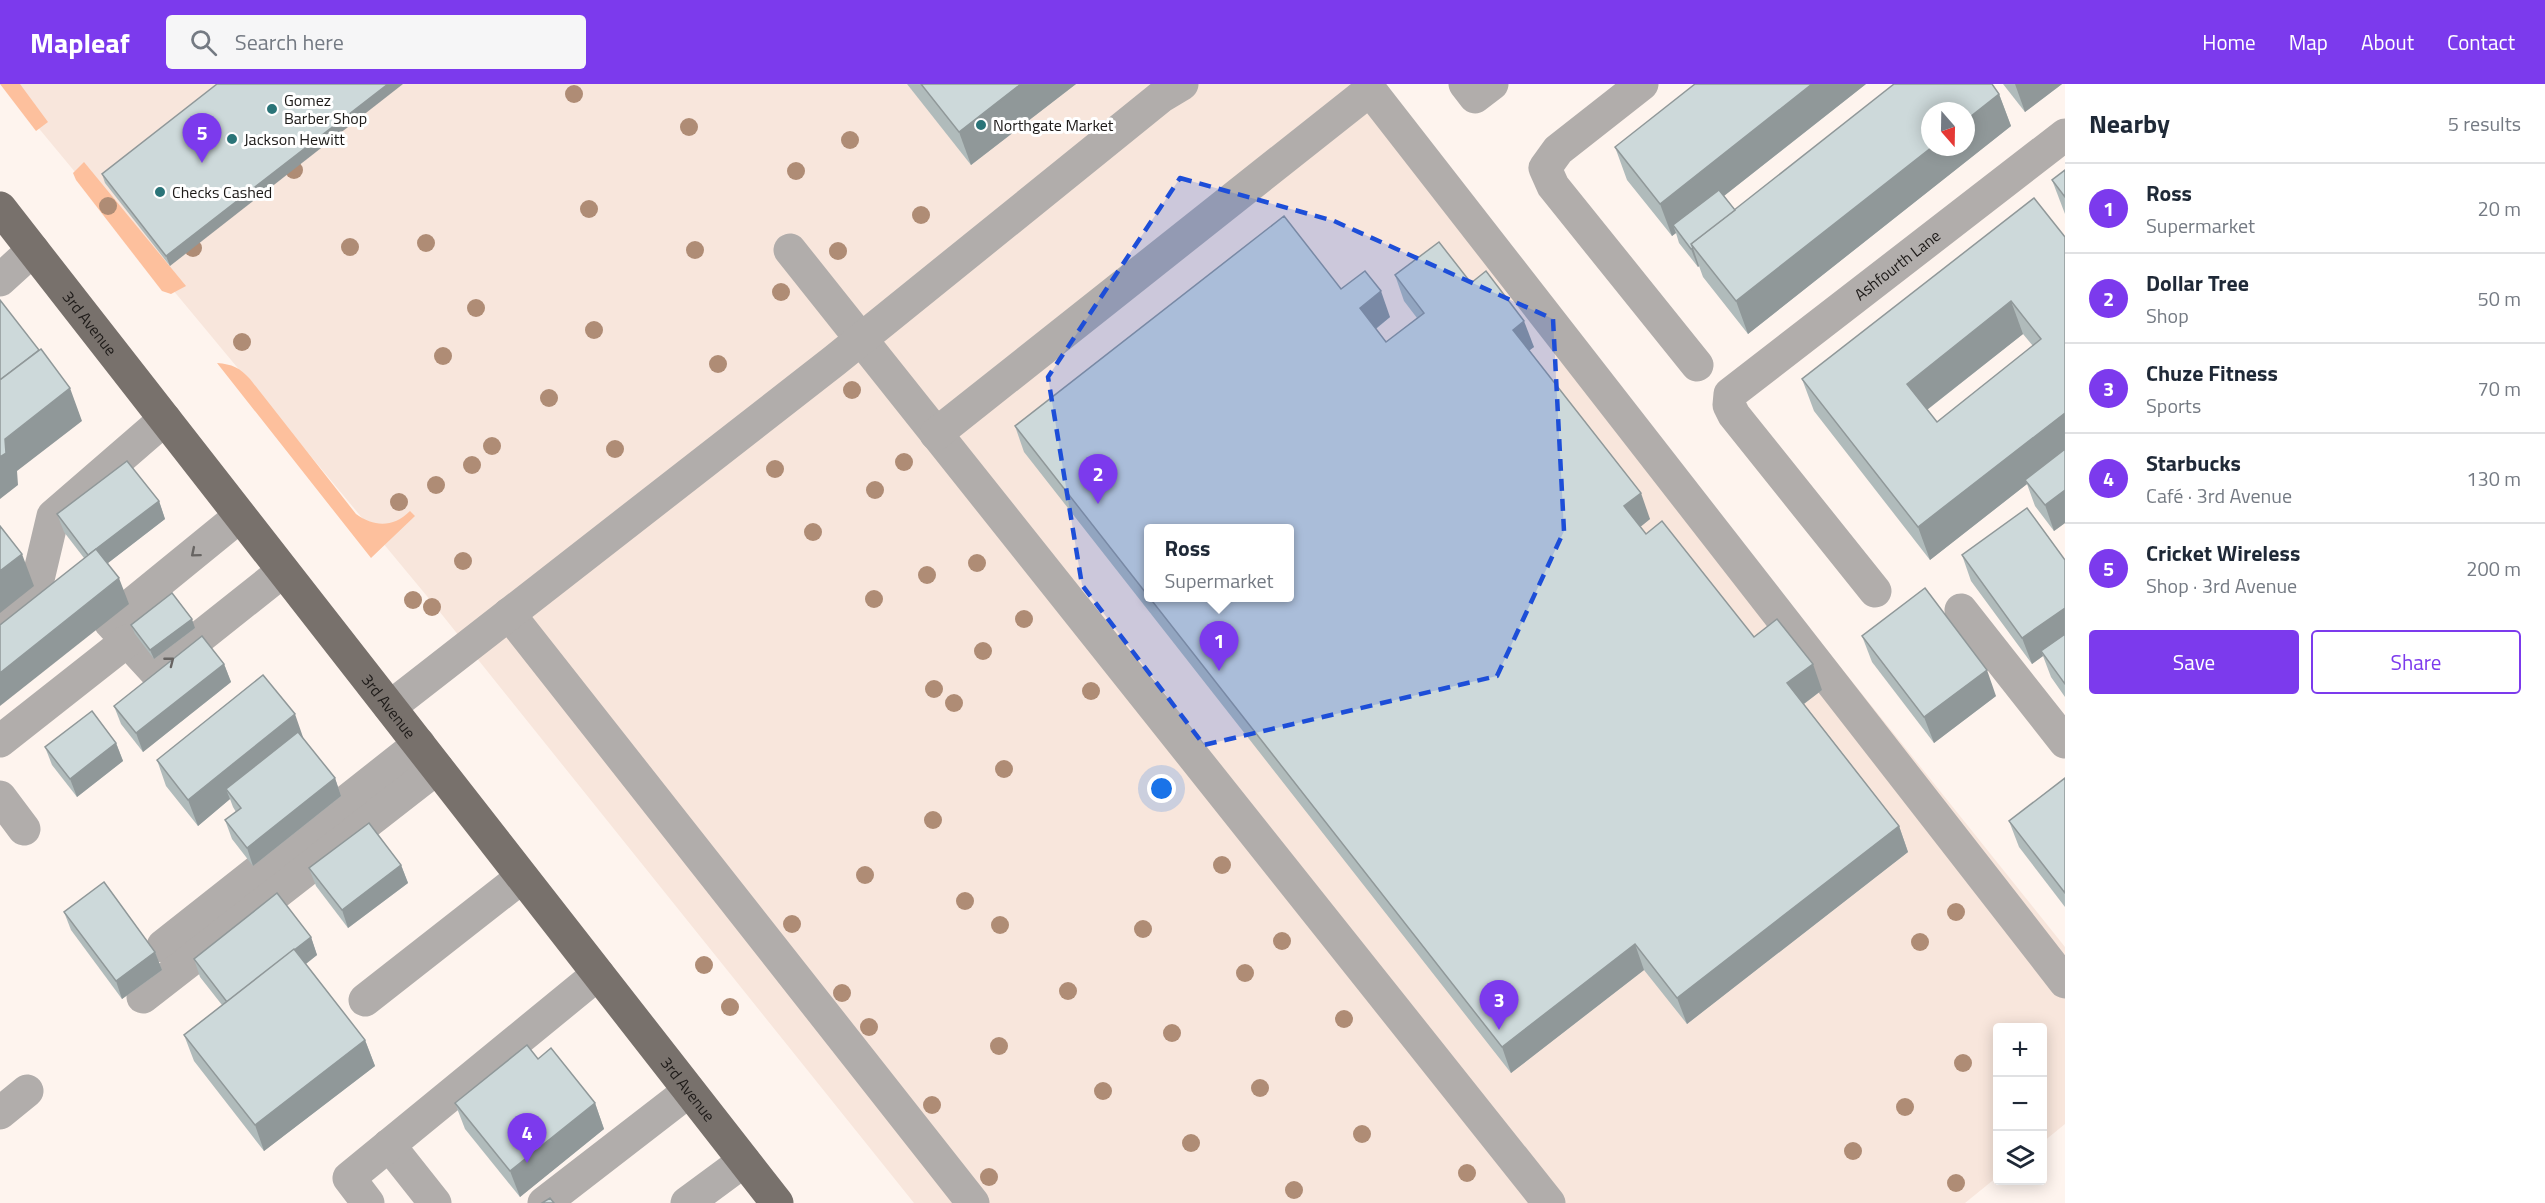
<!DOCTYPE html>
<meta charset="utf-8">
<style>
:root{--surface:#fff;--page:#f6f6f7;--text:#1f2937;--muted:#747a83;--line:#e0e1e3;--accent:#7c3aed}
body{margin:0;font-family:"Titillium Web",sans-serif;background:var(--page);color:var(--text)}
.controls{position:absolute;right:18px;bottom:18px;display:grid;overflow:hidden;border-radius:6px;box-shadow:0 3px 15px #0003}
.controls button{width:54px;height:54px;display:grid;place-items:center;padding:0;border:0;border-bottom:2px solid var(--line);background:var(--surface);color:var(--text);font:30px sans-serif}
.compass{position:absolute;left:1921px;top:18px;width:54px;height:54px;border-radius:50%;background:var(--surface);box-shadow:0 3px 15px #0003;rotate:160deg}
.you{position:absolute;left:1162px;top:705px;width:21px;height:21px;margin:-15px;border:4px solid #fff;border-radius:50%;background:#1a73e8;box-shadow:0 0 0 9px #1a73e833}
.badge{display:grid;place-items:center;width:39px;height:39px;border-radius:50%;background:var(--accent);color:#fff;font-size:20px;font-weight:700}
.pin{position:absolute;translate:-50% -50px;filter:drop-shadow(0 2px 3px #0008)}
.pin::after{content:'';position:absolute;top:32px;width:21px;height:18px;background:inherit;clip-path:polygon(0 0,100% 0,50% 100%)}
.popup{position:absolute;left:1144px;top:440px;width:150px;height:78px;box-sizing:border-box;display:grid;place-content:center;border-radius:6px;background:var(--surface);filter:drop-shadow(0 2px 4px #0005);font-size:20px;white-space:nowrap;color:var(--muted)}
.popup b{font-size:22px;color:var(--text)}
.popup::after{content:'';position:absolute;left:50%;top:100%;margin-left:-12px;border:12px solid transparent;border-top-color:var(--surface)}
.list{margin:0;padding:0;list-style:none}
h2{display:flex;justify-content:space-between;align-items:center;height:78px;margin:0;padding:0 24px;font-size:26px}
h2 small{font-size:20px;font-weight:400;color:var(--muted)}
.list li{display:grid;grid-template-columns:39px 1fr auto;gap:18px;align-items:center;box-sizing:border-box;height:90px;padding:0 24px;border-top:2px solid var(--line)}
.list b{display:block;font-size:22px;white-space:nowrap}
.list p{margin:0;font-size:20px;white-space:nowrap;color:var(--muted)}
.list em{font-size:20px;font-style:normal;color:var(--muted)}
.actions{display:flex;gap:12px;padding:18px 24px}
.actions a{flex:1;padding:14px 0;border:2px solid var(--accent);border-radius:6px;text-align:center;font-size:21px;color:var(--accent)}
.actions .main{background:var(--accent);color:#fff}
.icon{flex:none;width:33px;height:33px;fill:none;stroke:currentColor;stroke-width:2;stroke-linecap:round;stroke-linejoin:round}
.map{position:relative;flex:none;width:2065px;height:1119px;overflow:hidden}
header{display:flex;align-items:center;gap:36px;box-sizing:border-box;height:84px;padding:0 30px;background:var(--accent);color:#fff}
header strong{font-size:28px}
nav{display:flex;gap:33px;margin-inline-start:auto;font-size:21px}
.search{width:420px;height:54px;background:var(--page);display:flex;align-items:center;gap:15px;box-sizing:border-box;padding:0 21px;border-radius:6px;color:var(--muted);font-size:22px}
main{display:flex}
aside{flex:1;background:var(--surface)}
.map>svg:first-child{display:block}
.built{fill:#f8e6dc;fill-rule:evenodd}
.green{fill:#fdc09d}
.lines{fill:none;stroke-linecap:round;stroke-linejoin:round}
.minor{stroke:#b1adab;stroke-width:33}
.major{stroke:#78716c;stroke-width:33}
.tree{fill:#af8c75}
.wall{fill:#b0bbbb;fill-rule:evenodd}
.shaded-wall{fill:#909899}
.building{fill:#cdd9da;stroke:#909899;stroke-width:1.5;fill-rule:evenodd}
.oneway{stroke:#676462}
.marked{fill:#1d4ed8;fill-opacity:0.2;stroke:#1d4ed8;stroke-width:4.5;stroke-dasharray:12 8;stroke-linejoin:round}
.poi-dot{fill:#2a7478;stroke:#fff;stroke-width:2}
.labels{text-anchor:middle;stroke-width:6;stroke-linejoin:round;paint-order:stroke}
.poi-label{font-size:16px;fill:#1d1a18;stroke:#fff;text-anchor:start}
.street-label{font-size:16px;fill:#1d1a18;stroke:#fff}
</style>
<header>
<strong>Mapleaf</strong>
<div class="search"><svg class="icon" aria-label="search" viewBox="0 0 24 24"><circle cx="10" cy="10" r="6"/><path d="M15 15l6 6"/></svg>Search here</div>
<nav><a>Home</a><a>Map</a><a>About</a><a>Contact</a></nav>
</header>
<main>
<div class="map">
<svg width="2065" height="1119" viewBox="0 0 2065 1119">
<rect width="100%" height="100%" fill="#fef4ee"/>
<path class="built" d="M2,0h1371l692,863v177l-22,18 -1,-114h-44l-1,149 -32,26h-1051l-483,-602zM1148,444h142v70h-142z"/>
<g class="green">
<polygon points="0,0 20,0 48,38 36,47"/>
<polygon points="84,78 186,202 171,210 162,207 76,96 73,89"/>
<path d="M217,279c15,1 23,5 33,16l106,135c18,13 37,14 54,-3l5,5 -44,42z"/>
</g>
<g class="lines">
<g class="minor">
<polyline points="1465,0 1475,13 1492,0"/>
<polyline points="1642,0 1558,66 1545,84 1553,102 1697,281"/>
<polyline points="790,166 1549,1119"/>
<polyline points="0,196 33,166"/>
<polyline points="936,350 1370,6 2065,898"/>
<polyline points="240,432 110,538 156,588 283,487"/>
<path id="s1" d="M1875,507l-141,-176 -5,-10 1,-11 335,-259"/>
<polyline points="1961,526 2065,658"/>
<polyline points="509,530 973,1119"/>
<polyline points="0,536 35,508 53,432 165,335"/>
<polyline points="390,623 834,277 1162,12 1182,0"/>
<polyline points="0,657 127,557"/>
<polyline points="0,713 24,745"/>
<polyline points="163,862 419,660"/>
<polyline points="143,913 437,684"/>
<polyline points="365,916 522,793"/>
<polyline points="0,1029 27,1007"/>
<polyline points="389,1061 435,1119"/>
<polyline points="368,1119 349,1094 598,890"/>
<polyline points="544,1119 689,1007"/>
<polyline points="687,1119 744,1077"/>
</g>
<path class="major" id="s2" d="M0,124l777,995"/>
</g>
<g class="tree">
<circle cx="574" cy="10" r="9"/>
<circle cx="689" cy="43" r="9"/>
<circle cx="850" cy="56" r="9"/>
<circle cx="294" cy="86" r="9"/>
<circle cx="796" cy="87" r="9"/>
<circle cx="108" cy="122" r="9"/>
<circle cx="589" cy="125" r="9"/>
<circle cx="921" cy="131" r="9"/>
<circle cx="426" cy="159" r="9"/>
<circle cx="350" cy="163" r="9"/>
<circle cx="193" cy="164" r="9"/>
<circle cx="695" cy="166" r="9"/>
<circle cx="838" cy="167" r="9"/>
<circle cx="781" cy="208" r="9"/>
<circle cx="476" cy="224" r="9"/>
<circle cx="594" cy="246" r="9"/>
<circle cx="242" cy="258" r="9"/>
<circle cx="443" cy="272" r="9"/>
<circle cx="718" cy="280" r="9"/>
<circle cx="852" cy="306" r="9"/>
<circle cx="549" cy="314" r="9"/>
<circle cx="492" cy="362" r="9"/>
<circle cx="615" cy="365" r="9"/>
<circle cx="904" cy="378" r="9"/>
<circle cx="472" cy="381" r="9"/>
<circle cx="775" cy="385" r="9"/>
<circle cx="436" cy="401" r="9"/>
<circle cx="875" cy="406" r="9"/>
<circle cx="399" cy="418" r="9"/>
<circle cx="813" cy="448" r="9"/>
<circle cx="463" cy="477" r="9"/>
<circle cx="977" cy="479" r="9"/>
<circle cx="927" cy="491" r="9"/>
<circle cx="874" cy="515" r="9"/>
<circle cx="413" cy="516" r="9"/>
<circle cx="432" cy="523" r="9"/>
<circle cx="1024" cy="535" r="9"/>
<circle cx="983" cy="567" r="9"/>
<circle cx="934" cy="605" r="9"/>
<circle cx="1091" cy="607" r="9"/>
<circle cx="954" cy="619" r="9"/>
<circle cx="1004" cy="685" r="9"/>
<circle cx="933" cy="736" r="9"/>
<circle cx="1222" cy="781" r="9"/>
<circle cx="865" cy="791" r="9"/>
<circle cx="965" cy="817" r="9"/>
<circle cx="1956" cy="828" r="9"/>
<circle cx="792" cy="840" r="9"/>
<circle cx="1000" cy="841" r="9"/>
<circle cx="1143" cy="845" r="9"/>
<circle cx="1282" cy="857" r="9"/>
<circle cx="1920" cy="858" r="9"/>
<circle cx="704" cy="881" r="9"/>
<circle cx="1245" cy="889" r="9"/>
<circle cx="1068" cy="907" r="9"/>
<circle cx="842" cy="909" r="9"/>
<circle cx="730" cy="923" r="9"/>
<circle cx="1344" cy="935" r="9"/>
<circle cx="869" cy="943" r="9"/>
<circle cx="1172" cy="949" r="9"/>
<circle cx="999" cy="962" r="9"/>
<circle cx="1963" cy="979" r="9"/>
<circle cx="1260" cy="1004" r="9"/>
<circle cx="1103" cy="1007" r="9"/>
<circle cx="932" cy="1021" r="9"/>
<circle cx="1905" cy="1023" r="9"/>
<circle cx="1362" cy="1050" r="9"/>
<circle cx="1191" cy="1059" r="9"/>
<circle cx="1853" cy="1067" r="9"/>
<circle cx="1467" cy="1089" r="9"/>
<circle cx="989" cy="1093" r="9"/>
<circle cx="1956" cy="1099" r="9"/>
<circle cx="1294" cy="1106" r="9"/>
</g>
<g class="wall">
<polygon points="217,0 170,182 105,99 102,90"/>
<polygon points="907,0 1076,0 971,81"/>
<polygon points="1866,0 1724,112 1735,126 1999,10 2011,42 1748,250 1703,193 1699,182 1698,183 1679,159 1676,149 1672,152 1627,96 1615,63"/>
<polygon points="2003,0 2062,0 2025,28"/>
<polygon points="2065,86 2065,130 2052,96"/>
<path d="M2065,153v286l-11,8 -19,-25 -8,-22 -97,76 -116,-149 -12,-32zM2023,250l10,12 -96,76 -10,-12z"/>
<polygon points="1395,191 1471,199 1534,263 1529,266 1650,435 1640,443 1646,450 1754,553 1822,606 1804,620 1899,742 1908,768 1687,940 1644,886 1511,989 1024,368 1015,342 1341,205 1390,233 1376,245 1386,258 1417,234 1404,217"/>
<polygon points="159,417 165,435 108,479 129,520 84,474 64,448 57,430"/>
<polygon points="1962,471 2065,476 2065,613 2051,593 2043,572 2032,580 1971,497"/>
<polygon points="131,541 195,544 154,575 135,550"/>
<polygon points="1862,552 1996,612 1934,659 1872,578"/>
<polygon points="224,580 231,598 143,668 121,640 114,622"/>
<polygon points="304,656 335,694 341,712 253,782 232,755 225,736 236,728 233,723 230,715 198,742 166,702 157,676"/>
<polygon points="116,659 123,677 77,713 52,681 45,663"/>
<polygon points="2065,694 2065,823 2019,763 2009,737"/>
<polygon points="401,781 408,799 348,844 316,802 309,784"/>
<polygon points="64,828 155,868 162,886 122,915 71,846"/>
<polygon points="311,853 317,871 306,880 365,956 375,982 264,1067 194,977 184,951 222,921 200,893 194,875"/>
<polygon points="538,975 595,1019 604,1045 520,1113 465,1045 455,1019"/>
</g>
<g class="shaded-wall">
<polygon points="388,0 403,0 170,182 166,172"/>
<polygon points="1021,0 1076,0 971,81 959,48"/>
<polygon points="1812,0 1866,0 1678,148 1673,141 1676,149 1672,152 1660,120"/>
<polygon points="2015,0 2062,0 2025,28"/>
<polygon points="1999,10 2011,42 1748,250 1736,217 1932,63 1966,63 1966,36"/>
<polygon points="1693,164 1699,182 1698,183 1691,165"/>
<polygon points="1381,207 1390,233 1369,250 1360,224"/>
<polygon points="2011,217 2023,250 1919,332 1907,300"/>
<polygon points="1524,237 1534,263 1522,272 1513,246"/>
<polygon points="70,304 82,337 17,387 18,401 0,415 0,373 5,355"/>
<polygon points="2065,329 2065,371 2025,396 2027,400 1930,476 1918,443"/>
<polygon points="2065,406 2065,439 2054,447 2045,421"/>
<polygon points="1641,409 1650,435 1634,448 1624,422"/>
<polygon points="159,417 165,435 95,489 88,471"/>
<polygon points="22,470 34,502 0,529 0,487"/>
<polygon points="119,494 129,520 0,622 0,589"/>
<polygon points="2065,524 2065,556 2041,567 2043,572 2032,580 2022,554"/>
<polygon points="192,535 195,544 154,575 150,566"/>
<polygon points="224,580 231,598 143,668 136,649"/>
<polygon points="1813,580 1822,606 1797,625 1787,599"/>
<polygon points="1987,586 1996,612 1934,659 1924,633"/>
<polygon points="295,630 304,656 226,705 230,715 198,742 188,716"/>
<polygon points="116,659 123,677 77,713 70,695"/>
<polygon points="335,694 341,712 253,782 247,764"/>
<polygon points="1899,742 1908,768 1687,940 1677,914"/>
<polygon points="401,781 408,799 348,844 342,826"/>
<polygon points="311,853 317,871 234,936 227,918"/>
<polygon points="1635,860 1644,886 1511,989 1502,963"/>
<polygon points="155,868 162,886 122,915 116,897"/>
<polygon points="365,956 375,982 264,1067 255,1041"/>
<polygon points="595,1019 604,1045 520,1113 510,1087"/>
</g>
<g class="building">
<polygon points="217,0 388,0 166,172 102,90"/>
<polygon points="921,0 1021,0 959,48"/>
<polygon points="1695,0 1812,0 1660,120 1615,63"/>
<polygon points="1894,0 1992,0 1999,10 1966,36 1966,27 1930,27 1930,63 1932,63 1736,217 1691,160"/>
<polygon points="2065,86 2065,113 2052,96"/>
<polygon points="1719,106 1735,126 1691,160 1693,164 1691,165 1673,141"/>
<path d="M2034,114l31,39v176l-147,114 -116,-148zM2011,217l30,38 -104,83 -30,-38z"/>
<polygon points="1284,132 1341,205 1365,187 1381,207 1360,224 1386,258 1424,229 1395,191 1439,158 1471,199 1486,187 1524,237 1513,246 1641,409 1624,422 1646,450 1662,437 1754,553 1777,535 1813,580 1787,599 1899,742 1677,914 1635,860 1502,963 1149,513 1290,513 1290,444 1149,444 1149,513 1015,342"/>
<polygon points="0,216 39,266 0,296"/>
<polygon points="41,265 70,304 5,355 6,369 0,373 0,296"/>
<polygon points="2065,365 2065,406 2045,421 2025,396"/>
<polygon points="127,377 159,417 88,471 57,430"/>
<polygon points="2027,424 2065,476 2065,524 2022,554 1962,471"/>
<polygon points="0,442 22,470 0,487"/>
<polygon points="96,465 119,494 0,589 0,541"/>
<polygon points="1925,504 1987,586 1924,633 1862,552"/>
<polygon points="172,509 192,535 150,566 131,541"/>
<polygon points="2065,550 2065,600 2041,567"/>
<polygon points="202,552 224,580 136,649 114,622"/>
<polygon points="263,591 295,630 188,716 157,676"/>
<polygon points="92,627 116,659 70,695 45,663"/>
<polygon points="298,648 335,694 247,764 225,736 241,724 226,705"/>
<polygon points="2065,694 2065,809 2009,737"/>
<polygon points="369,739 401,781 342,826 309,784"/>
<polygon points="104,798 155,868 116,897 64,828"/>
<polygon points="277,809 311,853 227,918 194,875"/>
<polygon points="294,865 365,956 255,1041 184,951"/>
<polygon points="527,961 538,975 551,964 595,1019 510,1087 455,1019"/>
<polygon points="550,1114 554,1119 542,1119"/>
</g>
<defs><path id="oneway-chevron" d="M-2-3.5L2.5 0L-2 3.5" fill="none" stroke-width="1.6" stroke-linecap="round" stroke-linejoin="round" transform="scale(1.5)"/></defs>
<g class="oneway">
<use href="#oneway-chevron" transform="translate(195 469) rotate(140)"/>
<use href="#oneway-chevron" transform="translate(170 577) rotate(-38)"/>
</g>
<path class="marked" d="M1180,94l154,43 219,98 11,212 -67,145 -293,69 -122,-160 -34,-208z"/>
<g class="poi-dot">
<circle cx="272" cy="25" r="6"/>
<circle cx="981" cy="41" r="6"/>
<circle cx="232" cy="55" r="6"/>
<circle cx="160" cy="108" r="6"/>
</g>
<g class="labels">
<g class="poi-label">
<text x="284" y="22">Gomez<tspan x="284" dy="18">Barber Shop</tspan></text>
<text x="993" y="47">Northgate Market</text>
<text x="244" y="61">Jackson Hewitt</text>
<text x="172" y="114">Checks Cashed</text>
</g>
<g class="street-label">
<text dy="6" stroke="none"><textPath href="#s1" startOffset="459">Ashfourth Lane</textPath></text>
<text dy="6" stroke="none"><textPath href="#s2" startOffset="146">3rd Avenue</textPath></text>
<text dy="6" stroke="none"><textPath href="#s2" startOffset="632">3rd Avenue</textPath></text>
<text dy="6" stroke="none"><textPath href="#s2" startOffset="1118">3rd Avenue</textPath></text>
</g>
</g>
</svg>
<div class="controls">
<button>+</button>
<button>−</button>
<button><svg class="icon" aria-label="layers" viewBox="0 0 24 24"><path d="M12 4l9 5-9 5-9-5zM3 14l9 5 9-5"/></svg></button>
</div>
<svg class="compass" viewBox="-18 -18 36 36"><path d="M0-13l5 13h-10z" fill="#e53935"/><path d="M0 13l5-13h-10z" fill="#747a83"/></svg>
<div class="you"></div>
<div class="pin badge" style="left:1219px;top:587px">1</div>
<div class="popup"><b>Ross</b>Supermarket</div>
<div class="pin badge" style="left:1098px;top:420px">2</div>
<div class="pin badge" style="left:1499px;top:946px">3</div>
<div class="pin badge" style="left:527px;top:1079px">4</div>
<div class="pin badge" style="left:202px;top:79px">5</div>
</div>
<aside>
<h2>Nearby<small>5 results</small></h2>
<ul class="list">
<li><span class="badge">1</span><div><b>Ross</b><p>Supermarket</p></div><em>20 m</em></li>
<li><span class="badge">2</span><div><b>Dollar Tree</b><p>Shop</p></div><em>50 m</em></li>
<li><span class="badge">3</span><div><b>Chuze Fitness</b><p>Sports</p></div><em>70 m</em></li>
<li><span class="badge">4</span><div><b>Starbucks</b><p>Café · 3rd Avenue</p></div><em>130 m</em></li>
<li><span class="badge">5</span><div><b>Cricket Wireless</b><p>Shop · 3rd Avenue</p></div><em>200 m</em></li>
</ul>
<div class="actions"><a class="main">Save</a><a>Share</a></div>
</aside>
</main>
